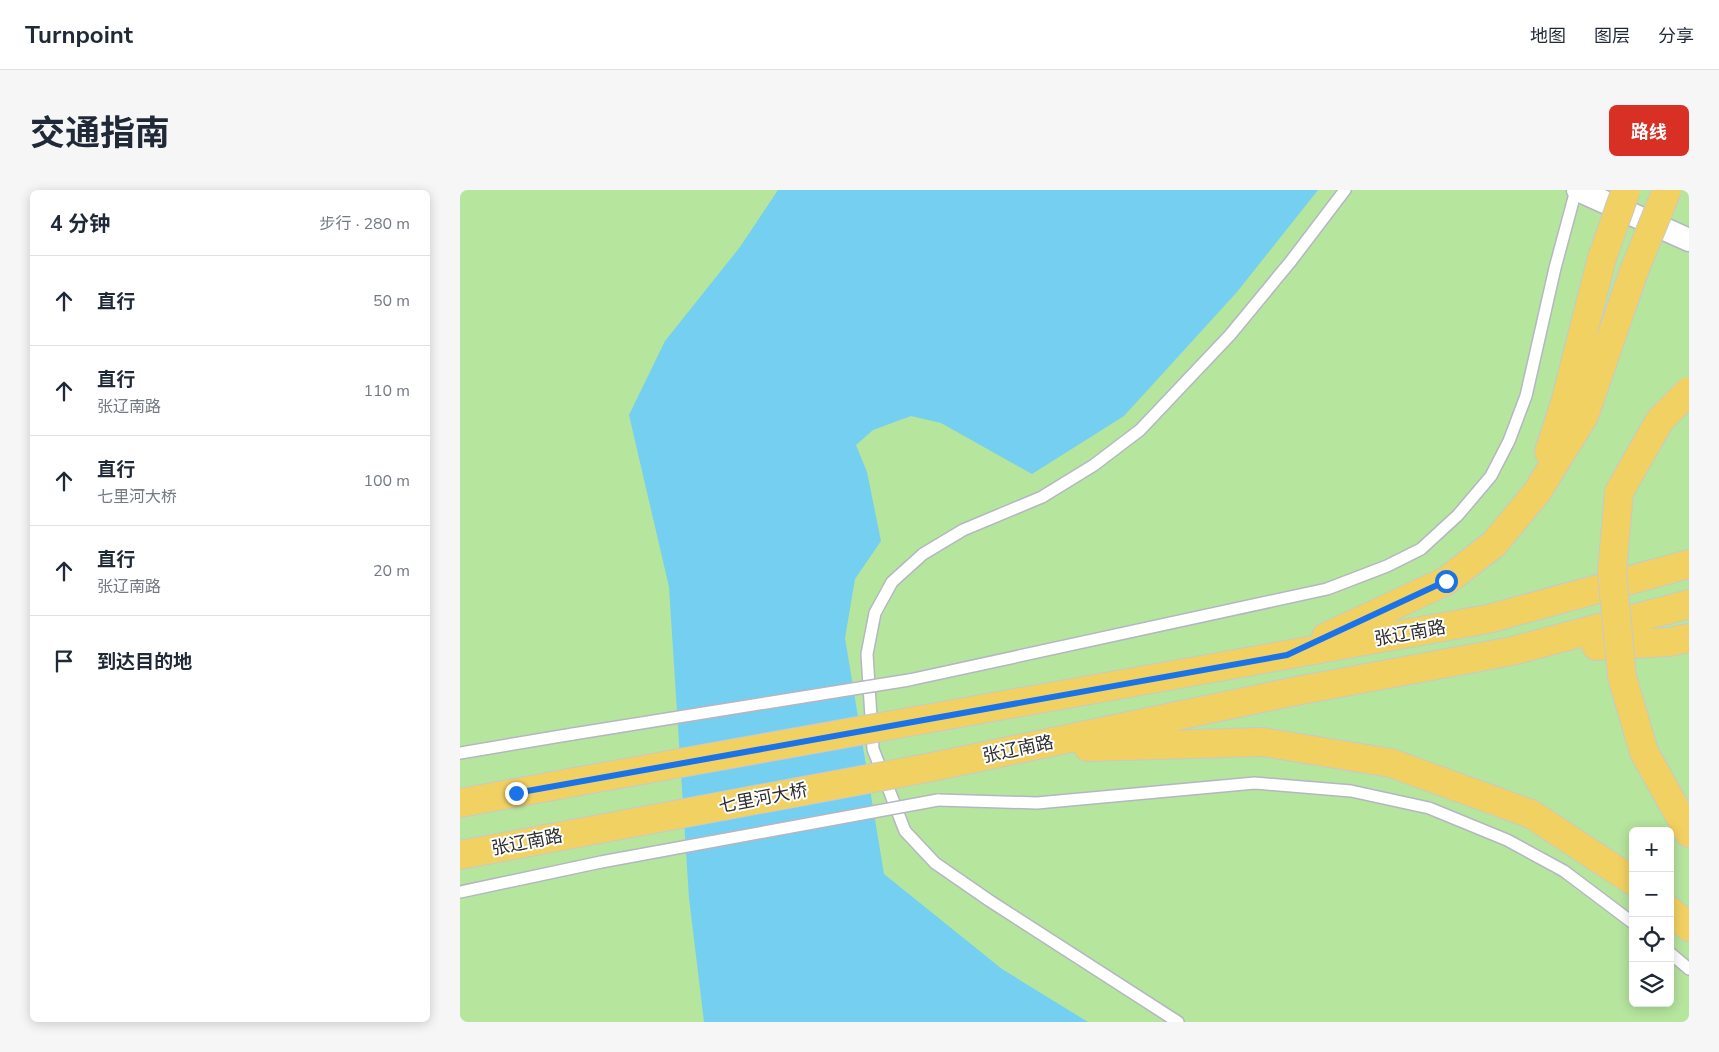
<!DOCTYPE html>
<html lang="zh">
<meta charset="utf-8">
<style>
:root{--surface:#fff;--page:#f6f6f7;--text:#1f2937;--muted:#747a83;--line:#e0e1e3;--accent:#d93025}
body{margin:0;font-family:"Nunito Sans","Noto Sans SC",sans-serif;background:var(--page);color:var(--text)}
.controls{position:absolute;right:15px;bottom:15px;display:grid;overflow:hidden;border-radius:8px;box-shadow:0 2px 12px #0003}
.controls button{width:45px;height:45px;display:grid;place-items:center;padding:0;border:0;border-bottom:1px solid var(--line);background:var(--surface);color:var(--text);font:25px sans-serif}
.stop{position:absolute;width:15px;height:15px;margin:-11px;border:4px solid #1a73e8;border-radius:50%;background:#fff}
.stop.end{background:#1a73e8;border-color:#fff;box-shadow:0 1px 5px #0008}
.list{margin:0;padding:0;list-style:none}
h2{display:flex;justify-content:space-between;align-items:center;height:65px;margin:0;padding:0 20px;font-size:21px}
h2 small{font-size:16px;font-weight:400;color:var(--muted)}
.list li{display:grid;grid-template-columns:32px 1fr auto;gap:15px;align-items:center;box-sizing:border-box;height:90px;padding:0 20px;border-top:1px solid var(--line)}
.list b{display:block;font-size:19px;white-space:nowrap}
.list p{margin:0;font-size:16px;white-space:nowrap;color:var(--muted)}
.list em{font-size:16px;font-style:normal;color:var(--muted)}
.icon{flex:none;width:28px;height:28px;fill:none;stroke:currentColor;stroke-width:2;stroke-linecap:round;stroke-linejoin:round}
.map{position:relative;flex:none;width:1229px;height:832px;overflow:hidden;border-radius:8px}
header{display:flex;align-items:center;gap:30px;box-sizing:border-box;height:70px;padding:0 25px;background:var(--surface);border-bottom:1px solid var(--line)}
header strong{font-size:24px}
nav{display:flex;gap:28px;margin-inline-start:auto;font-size:18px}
.intro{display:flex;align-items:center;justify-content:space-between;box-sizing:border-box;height:120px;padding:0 30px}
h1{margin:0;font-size:35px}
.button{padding:12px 22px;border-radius:8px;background:var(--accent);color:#fff;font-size:18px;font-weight:700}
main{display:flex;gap:30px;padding:0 30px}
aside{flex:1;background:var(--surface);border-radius:8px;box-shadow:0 2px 12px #0003}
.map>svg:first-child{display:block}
.green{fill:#b6e59e;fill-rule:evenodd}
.water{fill:#75cff0}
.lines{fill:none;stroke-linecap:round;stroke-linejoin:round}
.service-casing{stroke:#b4b7c1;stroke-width:14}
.minor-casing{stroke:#b4b7c1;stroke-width:25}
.primary-casing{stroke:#c9c9c9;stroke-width:30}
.service{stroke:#fff;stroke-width:11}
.minor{stroke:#fff;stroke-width:22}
.primary{stroke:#f2d163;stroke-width:28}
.service-bridge-casing{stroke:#b4b7c1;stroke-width:14;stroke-linecap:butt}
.primary-bridge-casing{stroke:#c9c9c9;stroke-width:30;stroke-linecap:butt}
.service-bridge{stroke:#fff;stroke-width:11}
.primary-bridge{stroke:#f2d163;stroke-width:28}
.route{stroke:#1a73e8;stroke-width:6}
.labels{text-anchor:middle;stroke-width:4;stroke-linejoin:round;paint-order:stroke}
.street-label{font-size:18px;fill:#2e2e2e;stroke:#fff}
</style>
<header>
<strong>Turnpoint</strong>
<nav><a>地图</a><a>图层</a><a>分享</a></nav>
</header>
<div class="intro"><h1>交通指南</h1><a class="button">路线</a></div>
<main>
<aside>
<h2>4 分钟<small>步行 · 280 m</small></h2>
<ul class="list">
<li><svg class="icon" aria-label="ahead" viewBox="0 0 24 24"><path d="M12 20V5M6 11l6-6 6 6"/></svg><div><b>直行</b></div><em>50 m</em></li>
<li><svg class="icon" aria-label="ahead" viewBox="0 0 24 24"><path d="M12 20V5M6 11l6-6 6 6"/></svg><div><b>直行</b><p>张辽南路</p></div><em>110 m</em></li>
<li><svg class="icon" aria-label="ahead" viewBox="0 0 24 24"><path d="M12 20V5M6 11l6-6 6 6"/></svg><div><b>直行</b><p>七里河大桥</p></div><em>100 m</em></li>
<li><svg class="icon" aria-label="ahead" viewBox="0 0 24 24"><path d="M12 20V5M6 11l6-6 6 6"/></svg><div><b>直行</b><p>张辽南路</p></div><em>20 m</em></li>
<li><svg class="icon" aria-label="arrive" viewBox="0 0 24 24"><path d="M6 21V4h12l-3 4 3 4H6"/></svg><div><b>到达目的地</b></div></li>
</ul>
</aside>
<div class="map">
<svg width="1229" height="832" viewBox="0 0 1229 832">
<rect width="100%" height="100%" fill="#efe9e1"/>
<path class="green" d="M0,0h1229v832h-1229zM1173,641h37v172h-37z"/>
<polygon class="water" points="318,0 858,0 777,102 664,226 572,284 481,233 451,226 413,240 396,255 407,282 421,351 395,389 385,448 424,684 542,779 628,832 244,832 229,708 209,397 169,225 205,151 280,57"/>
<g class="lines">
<defs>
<g id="service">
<polyline points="449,490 867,399 927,376 961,359 998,325 1031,286 1049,251 1066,206 1095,78 1116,0"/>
<polyline points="0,563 113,544"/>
<polyline points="478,610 577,613 795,593 891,601 969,618 1047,650 1104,681 1173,733"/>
<polyline points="0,702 141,672"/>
<polyline points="1210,763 1229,779"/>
<polyline points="718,832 530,711 475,673 445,641 413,559 407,464 415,423 432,392 463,364 503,340 582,307 634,275 680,240 770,145 831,71 885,0"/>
</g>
<polyline id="minor" points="1118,0 1229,50"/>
<g id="primary">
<polyline points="1089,262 1105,213 1142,68"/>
<polyline points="866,447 986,391 1034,354 1077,302 1124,226 1174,81"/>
<polyline points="1136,456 1209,452 1229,448"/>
<polyline points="460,530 1028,429 1229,374"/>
<polyline points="628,557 803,552 931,573 1071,624 1173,691"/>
<polyline points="1184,562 1229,643"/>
<polyline points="472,577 836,501 1052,461 1229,414"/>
<polyline points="0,613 109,593"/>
<polyline points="0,665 134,640"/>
<polyline points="1210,721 1229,737"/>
</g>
</defs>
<use href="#service" class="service-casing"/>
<use href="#minor" class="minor-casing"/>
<use href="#primary" class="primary-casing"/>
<use href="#service" class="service"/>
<use href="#minor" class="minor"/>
<use href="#primary" class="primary"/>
<defs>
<g id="service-bridge">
<polyline points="113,544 449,490"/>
<polyline points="141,672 478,610"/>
</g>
<g id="primary-bridge">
<polyline points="1142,68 1166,0"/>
<polyline points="1174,81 1207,0"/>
<polyline points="1184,562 1162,487 1152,382 1159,302 1200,230 1229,201"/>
<polyline points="109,593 460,530"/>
<polyline points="134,640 472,577"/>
</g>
</defs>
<use href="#service-bridge" class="service-bridge-casing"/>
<use href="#primary-bridge" class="primary-bridge-casing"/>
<use href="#service-bridge" class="service-bridge"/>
<use href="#primary-bridge" class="primary-bridge"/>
</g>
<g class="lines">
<polyline class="route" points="56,603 827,465 986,391"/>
</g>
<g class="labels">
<g class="street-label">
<text transform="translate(950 443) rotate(-10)" y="6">张辽南路</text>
<text transform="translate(558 559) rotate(-12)" y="6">张辽南路</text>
<text transform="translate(303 608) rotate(-11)" y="6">七里河大桥</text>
<text transform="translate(67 652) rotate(-11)" y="6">张辽南路</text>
</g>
</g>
</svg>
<div class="controls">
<button>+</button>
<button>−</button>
<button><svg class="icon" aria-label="locate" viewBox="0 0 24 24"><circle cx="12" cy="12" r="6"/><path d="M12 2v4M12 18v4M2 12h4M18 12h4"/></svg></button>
<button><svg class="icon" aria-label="layers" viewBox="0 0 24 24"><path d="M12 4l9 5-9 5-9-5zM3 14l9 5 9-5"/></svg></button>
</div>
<div class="stop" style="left:986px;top:391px"></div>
<div class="stop end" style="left:56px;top:603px"></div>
</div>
</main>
